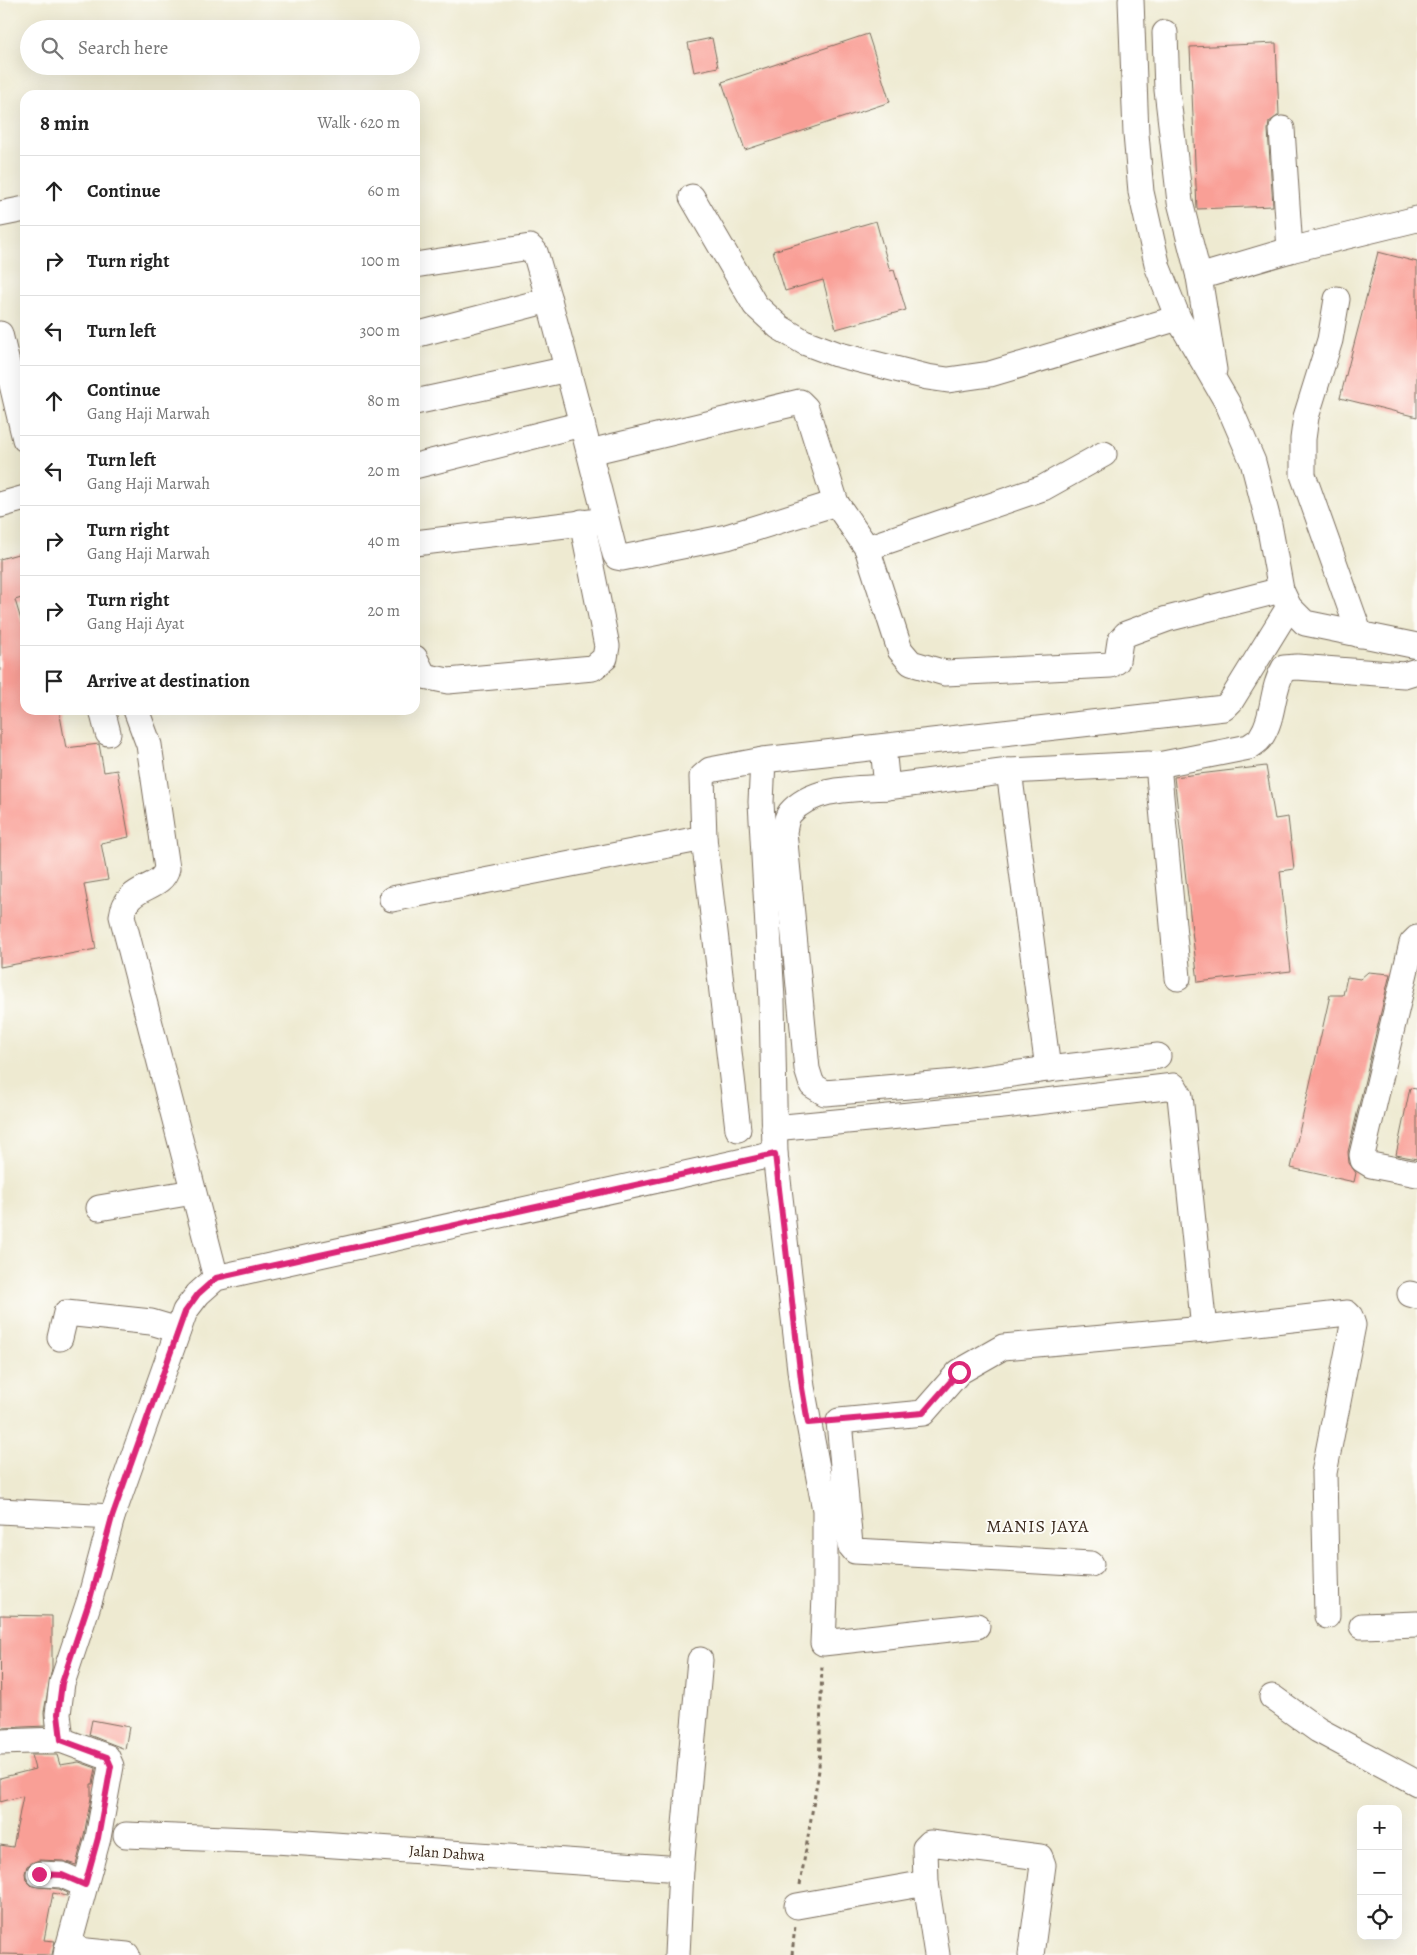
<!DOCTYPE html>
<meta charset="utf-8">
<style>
:root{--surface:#fff;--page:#f6f6f6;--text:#222;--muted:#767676;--line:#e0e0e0}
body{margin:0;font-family:Alegreya,serif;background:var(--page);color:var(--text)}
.controls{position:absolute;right:15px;bottom:15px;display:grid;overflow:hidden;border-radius:10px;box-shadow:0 5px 20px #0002}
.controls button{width:45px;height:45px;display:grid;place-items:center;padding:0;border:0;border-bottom:1px solid var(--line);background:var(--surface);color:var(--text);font:25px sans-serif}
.stop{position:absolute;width:15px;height:15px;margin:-11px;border:4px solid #db2777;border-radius:50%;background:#fff}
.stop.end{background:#db2777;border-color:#fff;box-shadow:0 1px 5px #0008}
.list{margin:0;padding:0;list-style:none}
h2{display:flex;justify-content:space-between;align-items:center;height:65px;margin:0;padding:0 20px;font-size:21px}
h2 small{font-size:16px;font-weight:400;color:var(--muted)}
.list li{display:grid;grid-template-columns:32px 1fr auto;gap:15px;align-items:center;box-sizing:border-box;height:70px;padding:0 20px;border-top:1px solid var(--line)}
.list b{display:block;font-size:19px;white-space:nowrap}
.list p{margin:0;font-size:16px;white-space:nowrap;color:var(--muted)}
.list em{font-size:16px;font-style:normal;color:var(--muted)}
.icon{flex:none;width:28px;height:28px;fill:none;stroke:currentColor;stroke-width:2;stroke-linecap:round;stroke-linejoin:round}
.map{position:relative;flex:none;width:1417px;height:1955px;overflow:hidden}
.search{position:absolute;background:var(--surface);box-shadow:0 5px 20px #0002;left:20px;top:20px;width:400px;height:55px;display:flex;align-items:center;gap:12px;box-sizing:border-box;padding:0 18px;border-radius:28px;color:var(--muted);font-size:19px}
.panel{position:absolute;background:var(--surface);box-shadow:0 5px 20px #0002;left:20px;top:90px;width:400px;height:625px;border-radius:15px}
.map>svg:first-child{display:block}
.building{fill:#f99f96}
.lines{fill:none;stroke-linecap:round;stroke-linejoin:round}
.minor-casing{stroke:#7a6d5d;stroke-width:27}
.path{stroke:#7a6d5d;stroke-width:3;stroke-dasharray:4 4;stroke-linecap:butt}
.minor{stroke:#fff;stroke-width:25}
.route{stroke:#db2777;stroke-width:6}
.labels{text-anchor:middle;stroke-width:4;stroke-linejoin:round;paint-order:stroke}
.street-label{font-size:15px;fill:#3b2a1e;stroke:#fdfcf7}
.quarter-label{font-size:18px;letter-spacing:1px;fill:#3b2a1e;stroke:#fdfcf7}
</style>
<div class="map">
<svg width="1417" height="1955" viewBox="0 0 1417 1955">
<rect width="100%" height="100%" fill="#fdfcf7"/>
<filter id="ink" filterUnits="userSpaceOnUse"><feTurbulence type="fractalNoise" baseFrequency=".02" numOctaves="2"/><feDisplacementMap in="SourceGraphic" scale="10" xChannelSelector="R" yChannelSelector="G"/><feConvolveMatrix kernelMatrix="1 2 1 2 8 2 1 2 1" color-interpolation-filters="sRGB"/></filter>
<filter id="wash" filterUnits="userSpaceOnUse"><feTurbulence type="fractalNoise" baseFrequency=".0096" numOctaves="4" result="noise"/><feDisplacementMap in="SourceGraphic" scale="20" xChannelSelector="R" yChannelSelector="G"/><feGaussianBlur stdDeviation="1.12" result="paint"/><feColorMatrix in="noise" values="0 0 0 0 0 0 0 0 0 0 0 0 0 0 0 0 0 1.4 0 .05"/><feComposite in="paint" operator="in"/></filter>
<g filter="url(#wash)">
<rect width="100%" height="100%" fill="#eeead1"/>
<g id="blocks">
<g class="building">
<polygon points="868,34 890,102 745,150 722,82"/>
<polygon points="712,38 718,67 694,72 688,43"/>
<polygon points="1276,43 1279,115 1269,122 1268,130 1273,206 1197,209 1190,47"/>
<polygon points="876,221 890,271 894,270 906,310 836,329 823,280 785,291 773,251"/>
<polygon points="1378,252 1417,262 1417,417 1340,398"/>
<polygon points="25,552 25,597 15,600 25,633 25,710 59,710 66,748 99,744 104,772 117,770 129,837 101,843 108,880 84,884 96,949 0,967 0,559"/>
<polygon points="1266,766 1275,819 1288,817 1294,869 1280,871 1291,971 1198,982 1174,777"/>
<polygon points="1368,972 1390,974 1348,1152 1349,1163 1356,1173 1354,1182 1291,1168 1330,995 1343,995 1347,977 1360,979"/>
<polygon points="1410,1088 1417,1089 1417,1159 1396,1155"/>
<polygon points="0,1615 52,1616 52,1668 44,1712 45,1726 1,1728"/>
<polygon points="92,1720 129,1727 125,1749 89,1735"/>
<polygon points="31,1755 57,1755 60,1765 79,1762 96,1768 93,1784 91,1784 91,1798 84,1835 76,1865 63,1861 39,1860 27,1866 25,1873 26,1880 32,1886 59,1889 68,1893 67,1896 53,1893 44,1940 55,1941 52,1955 0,1954 0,1845 13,1847 23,1796 0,1802 0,1778 35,1769"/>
</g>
</g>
</g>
<g filter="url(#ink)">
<use href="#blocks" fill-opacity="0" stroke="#7a6d5d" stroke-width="1"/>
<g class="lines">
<defs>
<g id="minor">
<polyline points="1131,0 1136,134 1141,192 1158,268 1178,318 1228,404 1253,462 1269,524 1281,590 1289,607 1305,623 1417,646"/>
<polyline points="1165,33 1167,90 1180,202 1199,277"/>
<polyline points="1282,129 1290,250"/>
<polyline points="692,197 755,305 779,327 804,342 836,354 927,377 948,380 990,374 1178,318"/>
<polyline points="0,214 25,209"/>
<polyline points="415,265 530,247 535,252 549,300"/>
<polyline points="1337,299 1330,340 1306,417 1303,439 1303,475 1360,635"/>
<polyline points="0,334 25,439"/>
<polyline points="415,335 549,300 582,424"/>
<polyline points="1214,370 1199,277 1290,250 1417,219"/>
<polyline points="415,402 568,369"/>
<polyline points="590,452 800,402 806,408 836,503"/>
<polyline points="415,466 582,424 615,554 617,557 622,558 727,537 836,503 867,548 900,650 911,663 945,673 1111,665 1117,661 1120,641 1126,634 1167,619 1281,590"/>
<polyline points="0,505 25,498"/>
<polyline points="415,543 599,521"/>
<polyline points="867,548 1043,488 1104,454"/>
<polyline points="415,658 424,676 448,681 593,668 605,658 607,646 582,522"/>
<polyline points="102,710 108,733"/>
<path d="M136,710l13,35 18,123c-5,23 -41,16 -45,48l94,362"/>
<polyline points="883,747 887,787 1009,771 1148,764 1158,765 1178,978"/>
<path d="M1158,765l91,-18c4,-3 10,-6 12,-10 14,-21 10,-48 23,-69l13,-1 107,8 13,-4"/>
<path d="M887,787c-31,2 -75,0 -97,26 -4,5 -5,14 -6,19l23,237 5,16 13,8 132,-11 91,-13 -39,-298"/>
<polyline points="392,899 704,838"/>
<polyline points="1417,938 1412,943 1362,1155 1363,1160 1371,1165 1417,1174"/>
<polyline points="1048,1069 1158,1056"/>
<polyline points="774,1128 1003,1106 1174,1086 1180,1096 1204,1329"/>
<polyline points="738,1129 704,838 702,777 710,770 763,760"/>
<polyline points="99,1208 193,1192"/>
<polyline points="1410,1294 1417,1296"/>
<polyline points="60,1338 66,1313 151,1322 178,1330"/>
<polyline points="0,1511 112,1517"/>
<polyline points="1091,1564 855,1551 850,1545 839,1421 923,1413 959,1372 1003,1347 1204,1329 1347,1313 1350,1316 1353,1325 1324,1473 1327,1616"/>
<polyline points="977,1626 823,1643 825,1595 825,1510 802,1387 775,1154 772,1000 761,802 763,760 1224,708 1231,701 1289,607"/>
<polyline points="1362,1626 1417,1624"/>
<polyline points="1272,1697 1318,1730 1417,1783"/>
<polyline points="61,1740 58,1714 62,1683 90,1599 112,1517 185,1311 198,1294 216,1278 775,1154"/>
<polyline points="0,1742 61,1740 107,1757 111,1766 98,1838 66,1955"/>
<polyline points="126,1835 276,1841 681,1869 677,1955"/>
<polyline points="681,1869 700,1660"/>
<polyline points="39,1874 62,1875 85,1885"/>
<polyline points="926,1883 925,1848 930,1843 1040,1857 1043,1865 1031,1955"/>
<polyline points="797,1906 926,1883 937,1955"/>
<polyline points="67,1949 127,1955"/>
</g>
</defs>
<use href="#minor" class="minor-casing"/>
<g class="path">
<polyline points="800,1885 819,1770 822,1663"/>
<polyline points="792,1955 795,1926"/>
</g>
<use href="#minor" class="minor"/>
</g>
</g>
<g class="lines" filter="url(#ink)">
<polyline class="route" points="39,1874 62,1875 85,1885 98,1838 111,1766 107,1757 61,1740 58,1714 62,1683 90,1599 112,1517 185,1312 198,1294 216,1278 775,1154 802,1388 808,1423 923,1413 959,1372"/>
</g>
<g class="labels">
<g class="street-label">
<text transform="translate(447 1853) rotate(4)" y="5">Jalan Dahwa</text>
</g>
<g class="quarter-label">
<text x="1038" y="1532">MANIS JAYA</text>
</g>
</g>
</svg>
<div class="controls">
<button>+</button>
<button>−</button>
<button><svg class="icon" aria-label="locate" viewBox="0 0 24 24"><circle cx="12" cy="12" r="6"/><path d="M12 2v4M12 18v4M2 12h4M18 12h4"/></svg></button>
</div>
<div class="stop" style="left:959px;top:1372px"></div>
<div class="stop end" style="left:39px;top:1874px"></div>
<div class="search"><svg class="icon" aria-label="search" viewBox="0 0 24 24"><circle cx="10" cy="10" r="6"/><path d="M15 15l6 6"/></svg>Search here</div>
<section class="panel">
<h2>8 min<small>Walk · 620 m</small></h2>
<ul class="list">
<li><svg class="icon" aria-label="ahead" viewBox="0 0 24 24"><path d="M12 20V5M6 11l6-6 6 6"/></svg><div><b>Continue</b></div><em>60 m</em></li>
<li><svg class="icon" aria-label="right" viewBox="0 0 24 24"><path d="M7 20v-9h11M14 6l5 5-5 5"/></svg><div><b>Turn right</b></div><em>100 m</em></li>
<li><svg class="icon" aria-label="left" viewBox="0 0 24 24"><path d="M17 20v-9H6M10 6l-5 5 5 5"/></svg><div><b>Turn left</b></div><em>300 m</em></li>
<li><svg class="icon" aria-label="ahead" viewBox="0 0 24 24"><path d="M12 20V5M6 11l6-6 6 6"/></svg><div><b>Continue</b><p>Gang Haji Marwah</p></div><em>80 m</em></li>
<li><svg class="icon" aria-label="left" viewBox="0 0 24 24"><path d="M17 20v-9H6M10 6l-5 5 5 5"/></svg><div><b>Turn left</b><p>Gang Haji Marwah</p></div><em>20 m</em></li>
<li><svg class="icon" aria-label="right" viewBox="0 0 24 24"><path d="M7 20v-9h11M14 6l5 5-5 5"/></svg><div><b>Turn right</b><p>Gang Haji Marwah</p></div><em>40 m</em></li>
<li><svg class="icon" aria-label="right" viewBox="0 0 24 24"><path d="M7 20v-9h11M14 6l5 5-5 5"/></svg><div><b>Turn right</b><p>Gang Haji Ayat</p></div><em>20 m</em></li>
<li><svg class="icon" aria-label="arrive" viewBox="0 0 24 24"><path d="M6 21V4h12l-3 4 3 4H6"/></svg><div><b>Arrive at destination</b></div></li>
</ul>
</section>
</div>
